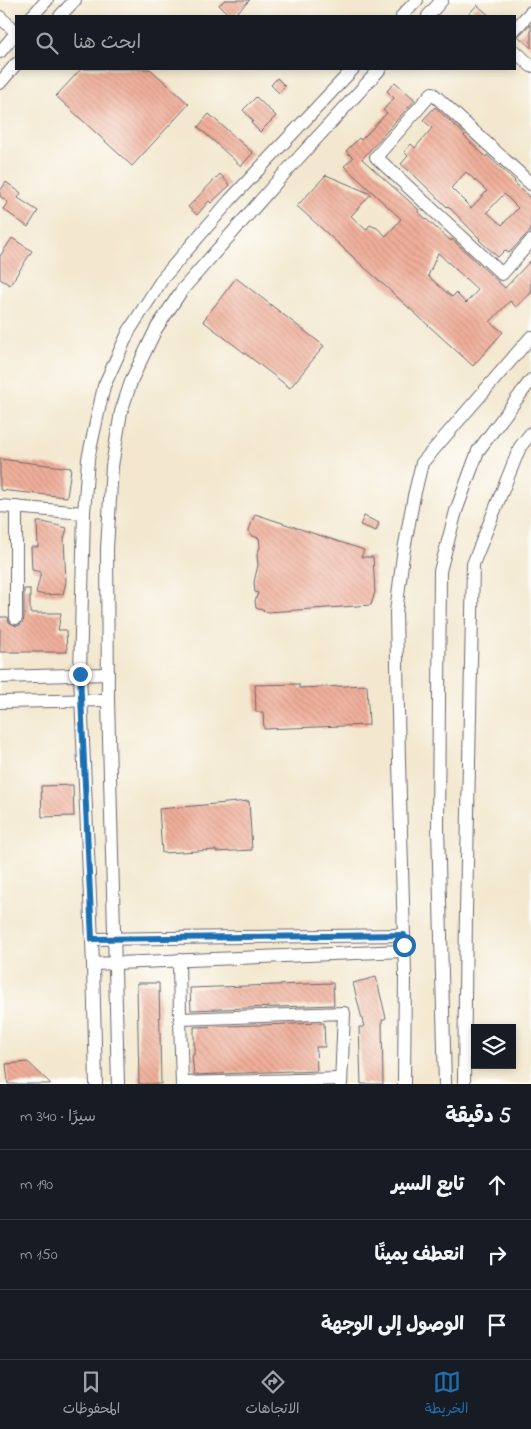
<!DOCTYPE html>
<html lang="ar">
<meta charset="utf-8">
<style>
:root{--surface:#171b24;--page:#242831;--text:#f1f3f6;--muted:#9ea1a6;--line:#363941;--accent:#1f6fb2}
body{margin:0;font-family:"Indie Flower","Playpen Sans Arabic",sans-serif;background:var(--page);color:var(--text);direction:rtl}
.controls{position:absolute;right:15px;bottom:15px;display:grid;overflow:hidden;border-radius:0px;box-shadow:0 2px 8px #0003}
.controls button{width:45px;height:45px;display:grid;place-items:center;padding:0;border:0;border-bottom:1px solid var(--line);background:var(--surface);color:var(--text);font:25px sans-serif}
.stop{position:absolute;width:15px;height:15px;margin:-11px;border:4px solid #1f6fb2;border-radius:50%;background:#fff}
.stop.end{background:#1f6fb2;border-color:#fff;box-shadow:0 1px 5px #0008}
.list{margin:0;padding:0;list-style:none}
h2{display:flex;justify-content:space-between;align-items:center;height:65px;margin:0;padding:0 20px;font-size:21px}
h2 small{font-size:16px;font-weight:400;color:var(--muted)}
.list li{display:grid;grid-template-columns:32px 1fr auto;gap:15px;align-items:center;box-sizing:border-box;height:70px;padding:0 20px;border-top:1px solid var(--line)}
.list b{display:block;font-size:19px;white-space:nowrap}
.list em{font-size:16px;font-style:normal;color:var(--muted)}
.icon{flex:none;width:28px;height:28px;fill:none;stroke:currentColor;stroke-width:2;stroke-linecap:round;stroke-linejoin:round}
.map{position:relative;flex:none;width:531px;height:1084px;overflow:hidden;direction:ltr}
.search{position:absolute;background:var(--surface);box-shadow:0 2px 8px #0003;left:15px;right:15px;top:15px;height:55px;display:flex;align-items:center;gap:12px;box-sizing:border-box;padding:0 18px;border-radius:0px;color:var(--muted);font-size:19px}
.sheet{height:275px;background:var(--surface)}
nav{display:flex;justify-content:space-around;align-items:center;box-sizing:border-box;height:70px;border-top:1px solid var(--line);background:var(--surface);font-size:14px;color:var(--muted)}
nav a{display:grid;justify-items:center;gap:2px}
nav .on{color:var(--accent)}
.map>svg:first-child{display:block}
.building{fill:url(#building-back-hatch);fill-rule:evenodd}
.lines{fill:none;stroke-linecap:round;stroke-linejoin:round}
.minor-casing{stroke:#6b676f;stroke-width:14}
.minor{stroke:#fff;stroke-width:12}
.route{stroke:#1f6fb2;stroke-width:6}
</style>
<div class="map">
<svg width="531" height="1084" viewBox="0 0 531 1084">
<defs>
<pattern id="building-back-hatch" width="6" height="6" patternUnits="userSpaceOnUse" patternTransform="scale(1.25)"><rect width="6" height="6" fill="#efae99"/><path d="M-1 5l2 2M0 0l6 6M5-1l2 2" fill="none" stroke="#cd9585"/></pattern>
</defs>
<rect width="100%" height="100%" fill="#fdfcf7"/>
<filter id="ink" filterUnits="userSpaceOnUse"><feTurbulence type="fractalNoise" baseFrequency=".02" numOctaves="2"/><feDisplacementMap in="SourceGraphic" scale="10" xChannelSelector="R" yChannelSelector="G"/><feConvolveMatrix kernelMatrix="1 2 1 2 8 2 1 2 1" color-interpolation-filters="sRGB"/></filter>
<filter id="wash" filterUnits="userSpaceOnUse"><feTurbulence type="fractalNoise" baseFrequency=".0096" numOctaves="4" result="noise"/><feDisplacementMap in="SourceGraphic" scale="20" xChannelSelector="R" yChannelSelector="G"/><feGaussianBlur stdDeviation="1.12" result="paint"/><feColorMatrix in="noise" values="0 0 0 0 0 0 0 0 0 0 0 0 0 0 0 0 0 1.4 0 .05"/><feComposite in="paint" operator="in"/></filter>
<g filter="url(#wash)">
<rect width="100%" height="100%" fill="#f3e8cf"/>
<g id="blocks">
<g class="building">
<polygon points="225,0 250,0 233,16 230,16 219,5"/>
<polygon points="477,5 490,16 467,16"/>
<polygon points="531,24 531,48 518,36"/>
<polygon points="81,69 150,69 189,104 132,166 56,96"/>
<polygon points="277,78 285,86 279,93 271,85"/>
<path d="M395,82l20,18 -53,59 57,51 -1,2 33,29 1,-2 53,49 26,-28v33l-15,14 -6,-6 -20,21 13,10 -30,34 -176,-160 29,-31 45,19 -20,22 15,14 4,-5 7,3 9,8 15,-17 -57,-53 9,-8 -7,-7 13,-13 2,2 26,-27 -4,-3 11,-12 -7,-7zM438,253l40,37 -12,13 -10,-10 -4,4 -24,-21z"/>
<polygon points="256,97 276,116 260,132 251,123 253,121 243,110"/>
<path d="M435,107l30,28 -1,1 22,21 1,-2 28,26 -1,1 17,17v32l-6,5 -16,17 -4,-3 -7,7 -19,-17 1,-1 -32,-33 -1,1 -32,-31 -14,-12 7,-8 -4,-4 7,-8 4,4 17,-20 -9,-8zM466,172l21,19 -16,17 -20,-20zM504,194l14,14 -16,17 -15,-13z"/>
<polygon points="209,114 253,153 241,166 198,127"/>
<polygon points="220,174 230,185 211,203 209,201 197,215 188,207"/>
<polygon points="6,182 21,193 18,198 38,211 28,227 3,209 8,202 0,196 0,191"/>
<polygon points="12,238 32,251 10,285 0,279 0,256"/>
<polygon points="236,278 324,346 290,388 203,321"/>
<polygon points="0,459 71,468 67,497 0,490"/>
<polygon points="255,514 364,550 361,557 373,557 375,592 371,605 268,612 256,608 255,601 258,593 255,592 254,582 258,565 257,555 260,547 259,538 250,535 249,530"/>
<polygon points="364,516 379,523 376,531 360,525"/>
<polygon points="37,522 43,522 67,528 64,539 66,582 63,594 45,595 36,593 41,572 32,570 31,547 38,547"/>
<polygon points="24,589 30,589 30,613 61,613 58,630 66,630 67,652 0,652 0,617 8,617 9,622 16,626 20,625 23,622 24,618"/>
<polygon points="299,684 299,688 367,685 369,725 264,729 263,712 256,712 255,685"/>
<polygon points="73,785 74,816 42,817 41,786"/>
<polygon points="249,801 252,850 216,852 216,850 162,853 159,809"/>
<polygon points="376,977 386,1018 382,1020 383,1084 361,1084 359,1027 364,1027 353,983"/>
<polygon points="137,983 159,983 161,1084 139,1084"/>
<polygon points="333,983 334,1005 191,1010 190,988"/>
<polygon points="324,1023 325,1047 316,1047 317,1071 292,1072 292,1071 194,1075 192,1055 194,1055 194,1027"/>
<polygon points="28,1062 51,1084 8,1084 6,1064"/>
</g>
</g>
</g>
<g filter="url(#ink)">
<use href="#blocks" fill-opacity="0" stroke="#6b676f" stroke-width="1"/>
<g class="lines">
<defs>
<g id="minor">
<polyline points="32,16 47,0"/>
<polyline points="60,16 75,0"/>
<polyline points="402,16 417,0"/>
<polyline points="428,16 442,0"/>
<polyline points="0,17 16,32"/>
<polyline points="515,29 531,12"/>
<polyline points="515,51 531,66"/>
<polyline points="0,52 16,33"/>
<polyline points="0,83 16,64"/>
<polyline points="531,184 432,93 376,157 502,274 531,241"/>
<polyline points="0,506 84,513"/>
<polyline points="16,618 16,507"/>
<polyline points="0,677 108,674"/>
<polyline points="0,702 108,700"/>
<polyline points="92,939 404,935"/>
<polyline points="179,960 180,1019"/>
<polyline points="93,964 404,951"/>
<polyline points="182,1083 341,1079"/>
<polyline points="96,1084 93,964 80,674 84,513 88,459 104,386 129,331 163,278 230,200 353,69"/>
<polyline points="118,1084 108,700 107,549 112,466 121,412 132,379 156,329 182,290 282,176 380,69"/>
<polyline points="182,1084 180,1019 344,1013 341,1084"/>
<polyline points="404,1084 405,973 399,762 396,612 403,555 414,496 422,463 531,337"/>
<polyline points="445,1084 438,827 440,571 456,511 478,451 531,380"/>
<polyline points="464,1084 466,913 473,564 520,447 531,433"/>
</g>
</defs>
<use href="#minor" class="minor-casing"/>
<use href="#minor" class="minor"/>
</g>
</g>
<g class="lines" filter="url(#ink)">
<polyline class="route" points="80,674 92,939 404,935 404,945"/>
</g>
</svg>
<div class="controls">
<button><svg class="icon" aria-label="layers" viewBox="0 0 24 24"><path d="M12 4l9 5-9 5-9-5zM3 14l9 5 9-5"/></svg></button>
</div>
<div class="stop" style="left:404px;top:945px"></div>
<div class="stop end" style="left:80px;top:674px"></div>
<div class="search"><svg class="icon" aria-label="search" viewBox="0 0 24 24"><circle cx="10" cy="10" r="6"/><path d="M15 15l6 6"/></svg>ابحث هنا</div>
</div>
<section class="sheet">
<h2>5 دقيقة<small>سيرًا · 340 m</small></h2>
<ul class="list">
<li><svg class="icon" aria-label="ahead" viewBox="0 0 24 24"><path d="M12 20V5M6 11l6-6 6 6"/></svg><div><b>تابع السير</b></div><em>190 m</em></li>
<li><svg class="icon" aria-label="right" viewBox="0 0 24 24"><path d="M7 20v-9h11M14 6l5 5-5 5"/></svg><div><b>انعطف يمينًا</b></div><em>150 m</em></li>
<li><svg class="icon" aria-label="arrive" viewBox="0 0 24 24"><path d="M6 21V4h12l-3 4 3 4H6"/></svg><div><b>الوصول إلى الوجهة</b></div></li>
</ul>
</section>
<nav>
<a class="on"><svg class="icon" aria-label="map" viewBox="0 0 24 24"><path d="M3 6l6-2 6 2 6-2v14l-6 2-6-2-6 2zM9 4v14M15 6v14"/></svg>الخريطة</a>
<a><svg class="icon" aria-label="directions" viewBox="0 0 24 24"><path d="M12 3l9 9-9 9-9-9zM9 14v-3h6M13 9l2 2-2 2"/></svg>الاتجاهات</a>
<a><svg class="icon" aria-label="saved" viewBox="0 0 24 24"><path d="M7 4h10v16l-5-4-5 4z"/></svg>المحفوظات</a>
</nav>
